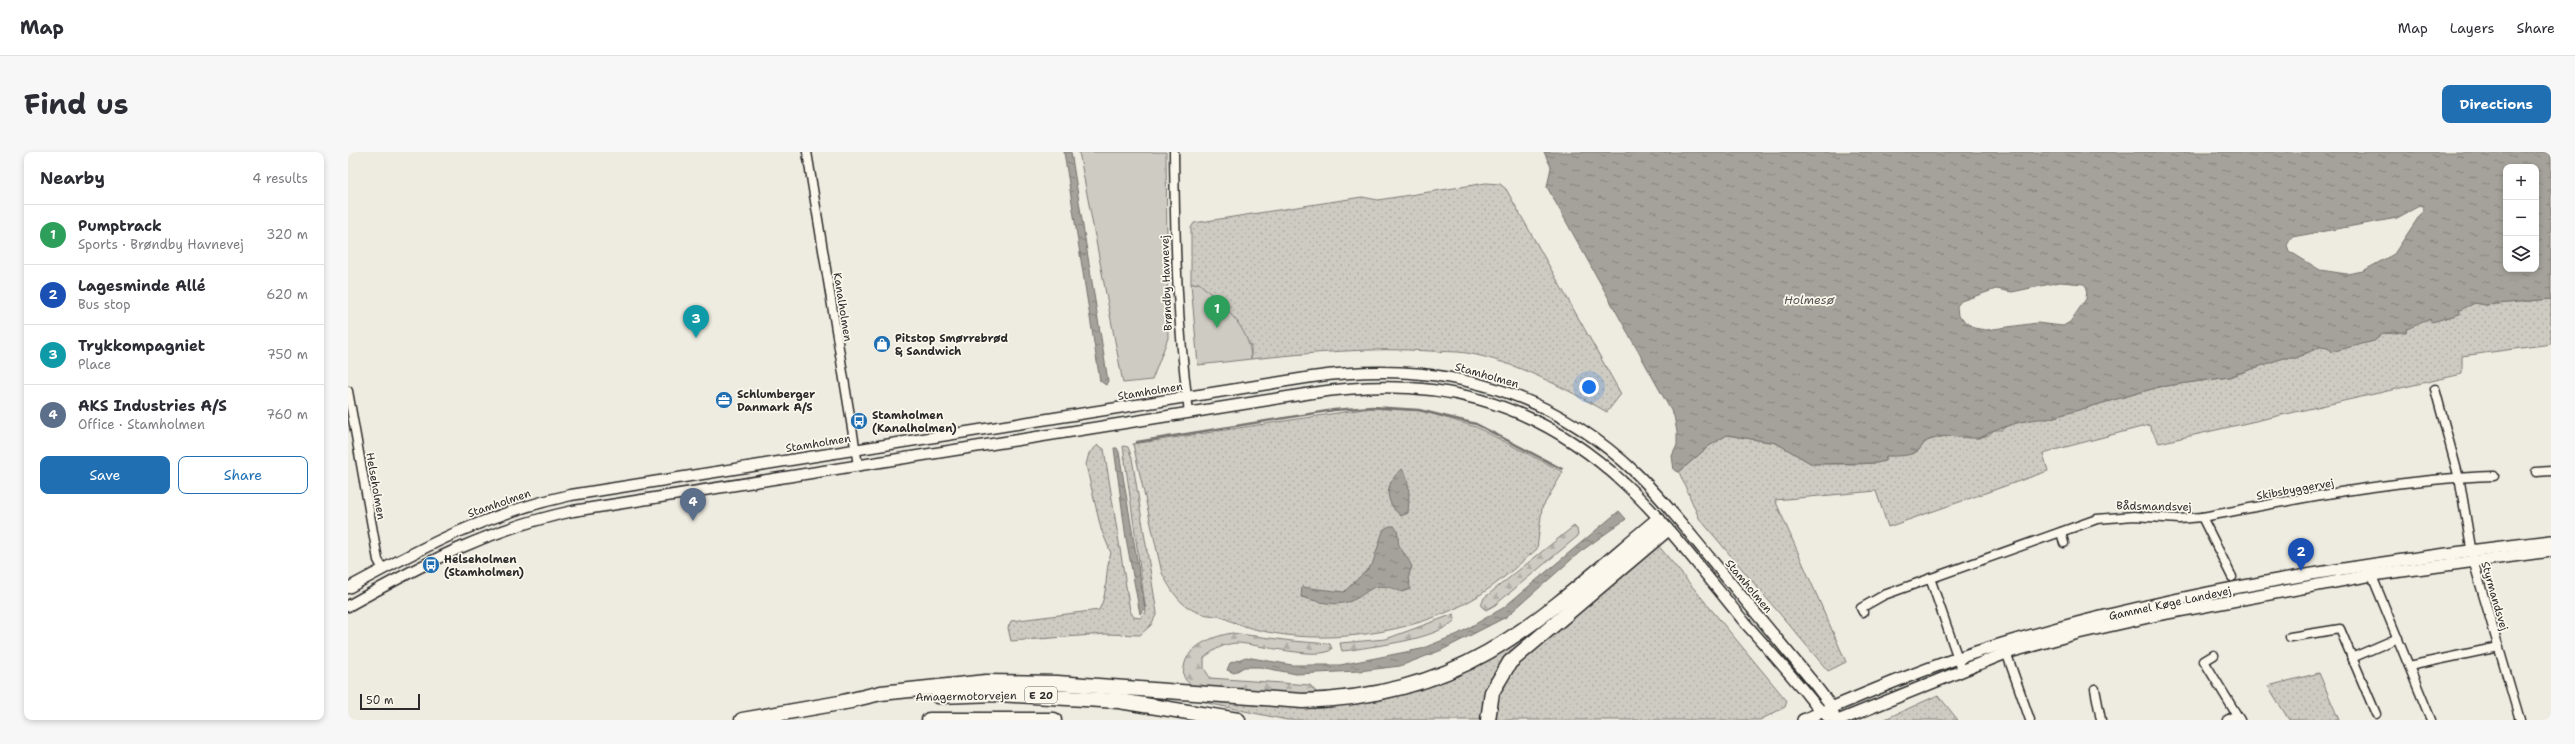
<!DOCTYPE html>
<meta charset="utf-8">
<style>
:root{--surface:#fff;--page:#f7f7f7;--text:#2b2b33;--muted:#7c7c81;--line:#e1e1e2;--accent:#1f6fb2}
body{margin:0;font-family:"Shantell Sans",sans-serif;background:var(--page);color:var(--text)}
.controls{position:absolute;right:12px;top:12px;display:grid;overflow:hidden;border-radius:8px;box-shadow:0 2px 6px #0003}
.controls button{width:36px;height:36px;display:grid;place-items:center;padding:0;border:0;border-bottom:1px solid var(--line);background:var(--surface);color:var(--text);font:20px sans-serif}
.scale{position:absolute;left:12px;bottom:10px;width:60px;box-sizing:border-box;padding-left:4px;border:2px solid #2b2b2b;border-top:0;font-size:11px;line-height:14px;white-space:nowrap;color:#2b2b2b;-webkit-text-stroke:3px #fbf7ec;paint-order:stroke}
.you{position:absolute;left:1241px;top:235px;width:14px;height:14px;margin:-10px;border:3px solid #fff;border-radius:50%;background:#1a73e8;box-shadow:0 0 0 6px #1a73e833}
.badge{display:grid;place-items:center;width:26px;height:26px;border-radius:50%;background:var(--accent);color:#fff;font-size:13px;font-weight:700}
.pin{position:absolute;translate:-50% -33px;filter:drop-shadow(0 1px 2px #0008)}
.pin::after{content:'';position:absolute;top:21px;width:14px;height:12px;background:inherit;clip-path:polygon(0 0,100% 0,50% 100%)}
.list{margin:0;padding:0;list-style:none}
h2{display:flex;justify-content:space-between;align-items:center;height:52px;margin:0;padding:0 16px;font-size:17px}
h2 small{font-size:13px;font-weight:400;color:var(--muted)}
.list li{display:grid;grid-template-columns:26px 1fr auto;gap:12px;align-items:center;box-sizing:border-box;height:60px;padding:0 16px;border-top:1px solid var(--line)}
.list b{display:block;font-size:15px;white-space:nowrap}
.list p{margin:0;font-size:13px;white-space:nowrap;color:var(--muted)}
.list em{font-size:13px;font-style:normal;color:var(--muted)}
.actions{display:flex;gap:8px;padding:12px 16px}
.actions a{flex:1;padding:9px 0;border:1px solid var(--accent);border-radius:8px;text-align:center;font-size:14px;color:var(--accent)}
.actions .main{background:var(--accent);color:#fff}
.icon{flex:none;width:22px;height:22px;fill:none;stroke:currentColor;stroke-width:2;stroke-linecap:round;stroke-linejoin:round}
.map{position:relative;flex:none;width:2203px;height:568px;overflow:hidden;border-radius:8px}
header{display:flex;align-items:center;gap:24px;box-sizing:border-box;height:56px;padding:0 20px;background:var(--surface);border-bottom:1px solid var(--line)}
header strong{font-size:19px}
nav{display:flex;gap:22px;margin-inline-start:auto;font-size:14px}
.intro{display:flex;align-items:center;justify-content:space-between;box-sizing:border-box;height:96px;padding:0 24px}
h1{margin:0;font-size:28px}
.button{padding:10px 18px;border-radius:8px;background:var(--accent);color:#fff;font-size:14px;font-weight:700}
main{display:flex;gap:24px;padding:0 24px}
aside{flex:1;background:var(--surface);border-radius:8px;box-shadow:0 2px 6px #0003}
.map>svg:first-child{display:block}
.grass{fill:url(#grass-dots);stroke:#7c7b76}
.forest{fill:url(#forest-firs);stroke:#7c7b76}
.garden{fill:#cecbc2;stroke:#7c7b76}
.water{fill:url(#water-ripples);stroke:#74726e;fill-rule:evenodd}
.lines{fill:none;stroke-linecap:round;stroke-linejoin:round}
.stream{stroke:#74726e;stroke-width:2.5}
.minor-casing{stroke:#2b2b2b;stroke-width:11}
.tertiary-casing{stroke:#2b2b2b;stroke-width:13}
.secondary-casing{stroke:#2b2b2b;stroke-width:14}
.motorway-casing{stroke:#2b2b2b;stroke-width:17}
.minor{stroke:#fbf7ec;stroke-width:8}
.tertiary{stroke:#fbf7ec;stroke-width:10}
.secondary{stroke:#fbf7ec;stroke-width:11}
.motorway{stroke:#fbf7ec;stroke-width:14}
.labels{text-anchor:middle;stroke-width:3.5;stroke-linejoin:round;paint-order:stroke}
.shield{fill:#fbf7ec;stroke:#696865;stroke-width:1}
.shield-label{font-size:10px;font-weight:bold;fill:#2b2b2b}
.street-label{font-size:11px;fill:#2b2b2b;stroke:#fbf7ec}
.poi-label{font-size:11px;font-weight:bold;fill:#2b2b2b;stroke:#fbf7ec;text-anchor:start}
.water-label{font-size:12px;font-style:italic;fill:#555552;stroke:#fbf7ec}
</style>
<header>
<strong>Map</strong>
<nav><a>Map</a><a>Layers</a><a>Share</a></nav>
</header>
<div class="intro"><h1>Find us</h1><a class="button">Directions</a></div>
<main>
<aside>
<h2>Nearby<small>4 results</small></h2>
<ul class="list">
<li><span class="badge" style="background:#2e9e5b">1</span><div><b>Pumptrack</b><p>Sports · Brøndby Havnevej</p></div><em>320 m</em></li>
<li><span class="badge" style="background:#1a4fb4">2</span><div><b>Lagesminde Allé</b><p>Bus stop</p></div><em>620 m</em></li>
<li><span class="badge" style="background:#0f9aa8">3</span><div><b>Trykkompagniet</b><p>Place</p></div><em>750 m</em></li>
<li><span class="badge" style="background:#5c6f8a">4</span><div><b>AKS Industries A/S</b><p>Office · Stamholmen</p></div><em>760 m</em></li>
</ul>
<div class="actions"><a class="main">Save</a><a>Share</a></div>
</aside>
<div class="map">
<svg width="2203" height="568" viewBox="0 0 2203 568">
<defs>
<pattern id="grass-dots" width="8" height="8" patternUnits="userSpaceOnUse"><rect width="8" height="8" fill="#cecbc2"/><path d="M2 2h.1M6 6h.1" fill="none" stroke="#b1aea7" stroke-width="1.8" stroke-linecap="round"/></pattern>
<pattern id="forest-firs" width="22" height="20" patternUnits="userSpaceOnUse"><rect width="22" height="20" fill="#cecbc2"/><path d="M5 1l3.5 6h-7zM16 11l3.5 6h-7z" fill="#b1aea7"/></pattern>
<pattern id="water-ripples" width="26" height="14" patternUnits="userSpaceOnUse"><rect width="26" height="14" fill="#a4a29a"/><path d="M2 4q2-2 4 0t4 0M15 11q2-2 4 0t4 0" fill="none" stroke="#86847e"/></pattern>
</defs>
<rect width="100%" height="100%" fill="#eeebe0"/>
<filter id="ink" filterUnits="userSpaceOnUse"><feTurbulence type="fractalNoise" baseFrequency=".025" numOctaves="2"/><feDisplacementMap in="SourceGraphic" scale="8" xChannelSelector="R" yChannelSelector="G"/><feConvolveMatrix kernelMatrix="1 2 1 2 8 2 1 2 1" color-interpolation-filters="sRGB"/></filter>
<g filter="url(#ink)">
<g class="grass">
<path d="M1138,31l14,1 6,5 115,205 -14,18c-42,-24 -91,-50 -140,-59 -12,-2 -25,-1 -37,-2 -60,-4 -119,2 -179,8v-13l-52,-62h-8v-56l3,-5 168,-26 16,3z"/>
<polygon points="2203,147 2203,192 2114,204 2114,222 1811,291 1801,273 1695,301 1700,319 1540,375 1528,339 1427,348 1498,510 1480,519 1351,366 1331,320 1361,294 1379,283 1428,291 1464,312 1510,312 1529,311 1538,304 1557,303 1570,299 1578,289 1601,283 1630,286 1641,283 1646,278 1653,278 1662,272 1689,266 1699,267 1811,235 1881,225 1935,206 1948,206 1972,194 1980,196 2026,189 2036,181 2047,182 2072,170 2127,151 2138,153"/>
<path d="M1022,256l53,3 53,16 87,45 -21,36 -5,41c-19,16 -38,34 -59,47 -66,42 -183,56 -254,22 -6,-3 -14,-2 -21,-4 -22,-6 -31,-22 -41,-41l-29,-129z"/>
<path d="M750,293l6,4 26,162 4,6 6,1 6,-6 -23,-166 5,1 4,11 25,155 -6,12 -11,10 -34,-1 -95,7 -3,-13 3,-7 88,-11c10,-18 5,-38 12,-57l-10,-24 -15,-64 3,-12z"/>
<path d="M1302,383l-140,119 -27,66h-196l-80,-17 1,-4c50,1 101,6 150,4 34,-2 66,-15 97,-28z"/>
<polygon points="1309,392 1439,549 1437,555 1412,568 1145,568 1153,533 1168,510"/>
<polygon points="1971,521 1991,568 1941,568 1920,534"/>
<polygon points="1590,543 1610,568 1535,568"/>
</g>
<g class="forest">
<polygon points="1226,374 1229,377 1230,384 1147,453 1138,458 1133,454 1136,446"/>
<path d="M1106,462l1,6c-20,20 -76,25 -104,30l-9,1 -2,-8 46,-4z"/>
<path d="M884,481l60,8 38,3 2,5c-10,12 -77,-5 -94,-6 -13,0 -25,7 -34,15v10l6,10 100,7 7,8 -37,1 -87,-8c-8,-5 -11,-9 -9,-18 2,-22 30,-32 48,-35z"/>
</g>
<g class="garden">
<polygon points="731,0 818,0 820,186 804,228 775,231"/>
<path d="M851,131c22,20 52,45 52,76l-53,6 -7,-81z"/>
</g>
<g class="water">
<polygon points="716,0 723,0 760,229 758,233 752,229"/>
<path d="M1196,0h1007v147l-65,6 -11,-2 -15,7v4l-28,8 -2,-3 -23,10 -1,3 -22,1 -10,8 -43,11 -3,-4 -8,-1 -24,11h-13l-54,19 -70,10 -112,32c-19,-1 -35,6 -53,11 -5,2 -9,7 -16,8 -17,1 -34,-6 -51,3 -4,2 -5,6 -8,9 -8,7 -23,6 -33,6l-1,5 -8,2 -65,1 -36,-21 -49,-8 -18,11 -30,26 -5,-2 -2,-14 5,-11v-13l-3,-16 -127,-229 4,-20zM2158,15h30v102h-30zM2073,53l3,4 -30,45 -31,17 -16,3 -27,-4 -31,-19 -2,-6 5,-8 105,-19zM1712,130l24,2 3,4 -1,11 -16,23 -7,4 -26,-3 -51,7 -12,-2 -16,-12 -1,-10 4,-5 35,-12 16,3z"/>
<polygon points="766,296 769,296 771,300 797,456 792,462 778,386"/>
<path d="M1054,317c9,11 7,30 6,44l-7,3c-18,-15 -16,-33 1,-47z"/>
<polygon points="1271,359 1278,367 1232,400 1158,465 1094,498 1052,514 1011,519 948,522 912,515 896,515 886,521 879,518 882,511 898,505 944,513 992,513 1073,497 1110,482 1155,456"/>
<path d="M1042,374h4c7,7 2,14 6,21 4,7 9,12 12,20l-3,7 1,15 -8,3c-36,-16 -31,6 -59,11 -13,3 -30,-3 -42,-6l1,-10 42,5 28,-27 10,-31 2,-5z"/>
</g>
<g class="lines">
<polyline class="stream" points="789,290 986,258 1024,255 1071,258 1128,272 1214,317"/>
<defs>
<g id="minor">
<polyline points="459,0 510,313"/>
<path d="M826,0c1,87 3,173 15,260"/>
<polyline points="2087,237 2112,330 2125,408 2172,568"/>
<polyline points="0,239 30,408 35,417"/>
<polyline points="2188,320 2203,319"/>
<polyline points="1713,380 1716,391"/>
<polyline points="2022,419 2083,568"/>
<path d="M1884,425l-30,-60c97,-18 193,-38 292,-41"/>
<polyline points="1582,426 1614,518"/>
<polyline points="1515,460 1513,456 1536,443 1749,367 1786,364 1831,367 1854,365"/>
<polyline points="1942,485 1992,477 2028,562"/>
<polyline points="1657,497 1682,568"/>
<polyline points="1866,503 1856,509 1892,568"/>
<polyline points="2006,505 2050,486"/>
<polyline points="2061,514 2151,495"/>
<polyline points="1747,537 1753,568"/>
<polyline points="1879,568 1888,563"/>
</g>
<g id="tertiary">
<path d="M0,436c77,-42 136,-74 223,-93l741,-118c122,-17 232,8 324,96 27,26 50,56 74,85 34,41 68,82 102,123l20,26 3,13"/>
<path d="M0,454c77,-43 137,-76 225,-95l739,-118c121,-18 221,5 313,91 43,40 83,94 121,140 18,20 36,41 53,61 10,11 17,23 29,32"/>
</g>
<g id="secondary">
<path d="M1455,568c65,-28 131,-56 199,-76 177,-53 366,-82 549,-103"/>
<polyline points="1492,568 1658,501 1730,481 1814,462 2024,423 2203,399"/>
</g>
<g id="motorway">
<polyline points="590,544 649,542 771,549 890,568"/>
<path d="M495,550l38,-9 105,-11 71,1 246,18c65,-2 128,-16 185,-49 59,-34 117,-88 170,-132"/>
<polyline points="394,568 503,549"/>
<polyline points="581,568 706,568"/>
<polyline points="1140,568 1144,540 1162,510 1318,378"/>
</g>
</defs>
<use href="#minor" class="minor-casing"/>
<use href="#tertiary" class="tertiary-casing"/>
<use href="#secondary" class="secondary-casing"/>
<use href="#motorway" class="motorway-casing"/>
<use href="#minor" class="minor"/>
<use href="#tertiary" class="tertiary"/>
<use href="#secondary" class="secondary"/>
<use href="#motorway" class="motorway"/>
</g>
</g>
<defs>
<symbol id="shop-disc" viewBox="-11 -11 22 22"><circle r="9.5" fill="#1f6fb2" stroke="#fbf7ec"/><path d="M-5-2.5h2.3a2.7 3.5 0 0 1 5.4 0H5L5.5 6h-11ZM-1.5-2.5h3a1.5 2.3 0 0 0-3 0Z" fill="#fff"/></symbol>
<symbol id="office-disc" viewBox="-11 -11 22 22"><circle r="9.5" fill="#1f6fb2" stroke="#fbf7ec"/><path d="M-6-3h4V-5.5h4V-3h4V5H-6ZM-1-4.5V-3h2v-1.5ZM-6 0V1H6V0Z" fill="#fff"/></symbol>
<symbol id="bus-disc" viewBox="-11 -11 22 22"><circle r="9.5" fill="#1f6fb2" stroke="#fbf7ec"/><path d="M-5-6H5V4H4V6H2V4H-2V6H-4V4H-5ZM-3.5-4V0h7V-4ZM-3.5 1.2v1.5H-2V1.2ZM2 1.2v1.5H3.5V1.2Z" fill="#fff"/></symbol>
</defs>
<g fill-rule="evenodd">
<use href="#shop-disc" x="524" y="182" width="20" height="20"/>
<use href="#office-disc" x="366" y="238" width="20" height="20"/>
<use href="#bus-disc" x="501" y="259" width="20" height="20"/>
<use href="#bus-disc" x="73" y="403" width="20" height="20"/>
</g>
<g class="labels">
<rect class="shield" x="677" y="535" width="32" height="16" rx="3"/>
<g class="shield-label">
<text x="693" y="547">E 20</text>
</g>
<g class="street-label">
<text transform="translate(818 131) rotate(-92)" y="4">Brøndby Havnevej</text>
<text transform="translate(495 155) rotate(81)" y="4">Kanalholmen</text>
<text transform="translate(1139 223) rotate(16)" y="4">Stamholmen</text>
<text transform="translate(802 239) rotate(-9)" y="4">Stamholmen</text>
<text transform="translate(470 291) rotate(-9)" y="4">Stamholmen</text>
<text transform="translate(28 334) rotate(80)" y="4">Helseholmen</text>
<text transform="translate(1947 337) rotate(-10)" y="4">Skibsbyggervej</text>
<text transform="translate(151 351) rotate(-19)" y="4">Stamholmen</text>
<text transform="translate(1806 354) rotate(1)" y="4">Bådsmandsvej</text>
<text transform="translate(1401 434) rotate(50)" y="4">Stamholmen</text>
<text transform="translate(2147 444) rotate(74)" y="4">Styrmandsvej</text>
<text transform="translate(1822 451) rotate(-12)" y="4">Gammel Køge Landevej</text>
<text transform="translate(618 544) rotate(-1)" y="4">Amagermotorvejen</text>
</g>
<g class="poi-label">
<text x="547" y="190">Pitstop Smørrebrød<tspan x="547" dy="13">&amp; Sandwich</tspan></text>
<text x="389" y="246">Schlumberger<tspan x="389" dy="13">Danmark A/S</tspan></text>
<text x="524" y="267">Stamholmen<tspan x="524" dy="13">(Kanalholmen)</tspan></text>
<text x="96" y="411">Helseholmen<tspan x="96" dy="13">(Stamholmen)</tspan></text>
</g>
<g class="water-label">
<text x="1461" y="152">Holmesø</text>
</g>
</g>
</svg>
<div class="controls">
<button>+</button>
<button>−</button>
<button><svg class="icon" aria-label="layers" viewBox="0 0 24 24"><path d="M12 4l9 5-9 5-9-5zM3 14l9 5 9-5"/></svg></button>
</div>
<div class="scale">50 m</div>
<div class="you"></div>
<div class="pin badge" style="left:869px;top:176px;background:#2e9e5b">1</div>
<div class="pin badge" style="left:1953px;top:419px;background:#1a4fb4">2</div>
<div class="pin badge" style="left:348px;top:186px;background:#0f9aa8">3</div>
<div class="pin badge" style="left:345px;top:369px;background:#5c6f8a">4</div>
</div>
</main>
